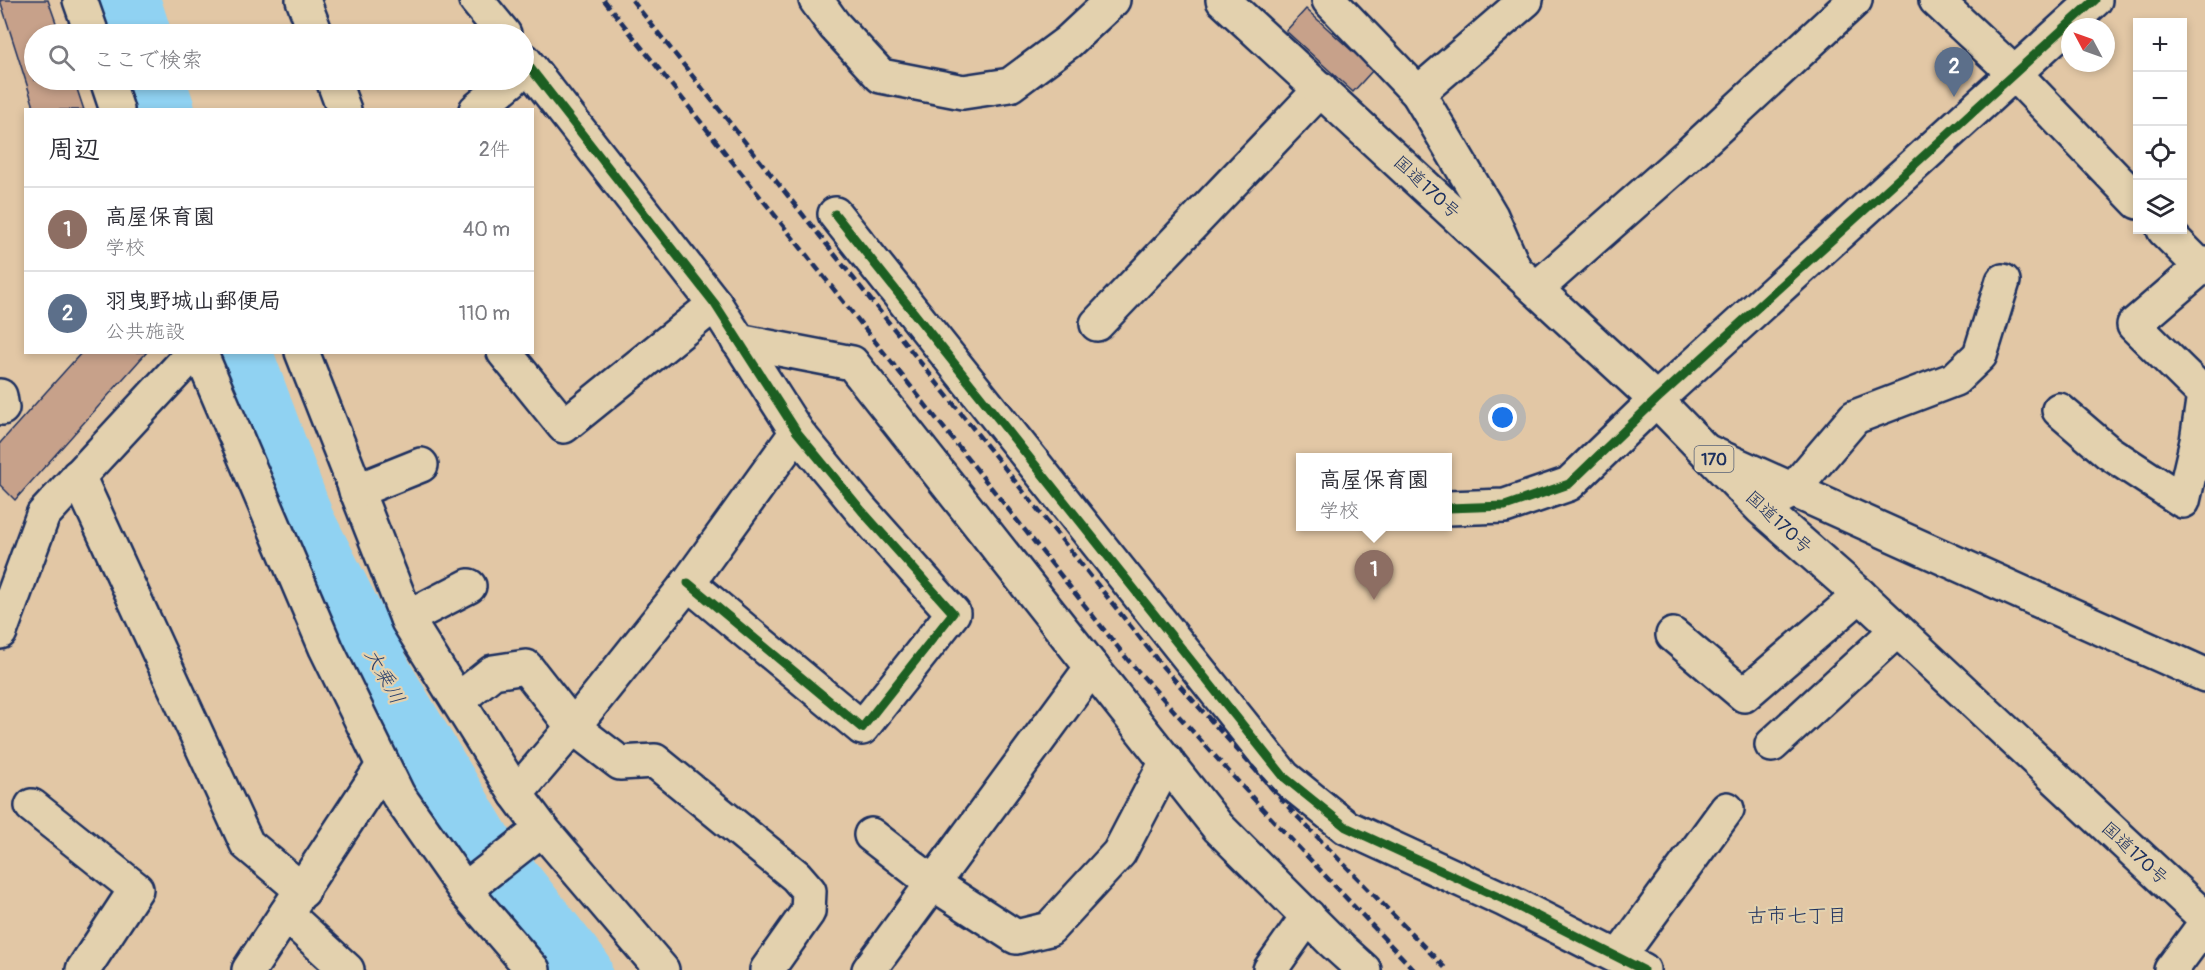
<!DOCTYPE html>
<html lang="ja">
<meta charset="utf-8">
<style>
:root{--surface:#fff;--page:#f7f7f7;--text:#2b2b33;--muted:#7c7c81;--line:#e1e1e2;--accent:#0f766e}
body{margin:0;font-family:Pangolin,"Klee One",sans-serif;background:var(--page);color:var(--text)}
.controls{position:absolute;right:18px;top:18px;display:grid;overflow:hidden;border-radius:0px;box-shadow:0 3px 9px #0003}
.controls button{width:54px;height:54px;display:grid;place-items:center;padding:0;border:0;border-bottom:2px solid var(--line);background:var(--surface);color:var(--text);font:30px sans-serif}
.compass{position:absolute;left:2061px;top:18px;width:54px;height:54px;border-radius:50%;background:var(--surface);box-shadow:0 3px 9px #0003;rotate:311deg}
.you{position:absolute;left:1503px;top:418px;width:21px;height:21px;margin:-15px;border:4px solid #fff;border-radius:50%;background:#1a73e8;box-shadow:0 0 0 9px #1a73e833}
.badge{display:grid;place-items:center;width:39px;height:39px;border-radius:50%;background:var(--accent);color:#fff;font-size:20px;font-weight:700}
.pin{position:absolute;translate:-50% -50px;filter:drop-shadow(0 2px 3px #0008)}
.pin::after{content:'';position:absolute;top:32px;width:21px;height:18px;background:inherit;clip-path:polygon(0 0,100% 0,50% 100%)}
.popup{position:absolute;left:1296px;top:453px;width:156px;height:78px;box-sizing:border-box;display:grid;place-content:center;border-radius:0px;background:var(--surface);filter:drop-shadow(0 2px 4px #0005);font-size:20px;white-space:nowrap;color:var(--muted)}
.popup b{font-size:22px;color:var(--text)}
.popup::after{content:'';position:absolute;left:50%;top:100%;margin-left:-12px;border:12px solid transparent;border-top-color:var(--surface)}
.list{margin:0;padding:0;list-style:none}
h2{display:flex;justify-content:space-between;align-items:center;height:78px;margin:0;padding:0 24px;font-size:26px}
h2 small{font-size:20px;font-weight:400;color:var(--muted)}
.list li{display:grid;grid-template-columns:39px 1fr auto;gap:18px;align-items:center;box-sizing:border-box;height:84px;padding:0 24px;border-top:2px solid var(--line)}
.list b{display:block;font-size:22px;white-space:nowrap}
.list p{margin:0;font-size:20px;white-space:nowrap;color:var(--muted)}
.list em{font-size:20px;font-style:normal;color:var(--muted)}
.icon{flex:none;width:33px;height:33px;fill:none;stroke:currentColor;stroke-width:2;stroke-linecap:round;stroke-linejoin:round}
.map{position:relative;flex:none;width:2205px;height:970px;overflow:hidden}
.search{position:absolute;background:var(--surface);box-shadow:0 3px 9px #0003;left:24px;top:24px;width:510px;height:66px;display:flex;align-items:center;gap:15px;box-sizing:border-box;padding:0 21px;border-radius:33px;color:var(--muted);font-size:22px}
.panel{position:absolute;background:var(--surface);box-shadow:0 3px 9px #0003;left:24px;top:108px;width:510px;height:246px;border-radius:0px}
.map>svg:first-child{display:block}
.lines{fill:none;stroke-linecap:round;stroke-linejoin:round}
.river{stroke:#90d2f2;stroke-width:60}
.building{fill:#c7a18a;stroke:#1b2f5e;stroke-width:1.5}
.minor-casing{stroke:#1b2f5e;stroke-width:38}
.highway-casing{stroke:#1b2f5e;stroke-width:38}
.minor{stroke:#e3d1ae;stroke-width:33}
.highway{stroke:#e3d1ae;stroke-width:33}
.rail{stroke:#1b2f5e;stroke-width:4.5;stroke-dasharray:9 4.5;stroke-linecap:butt}
.cycleway-casing{stroke:#e3d1ae;stroke-width:13}
.cycleway{stroke:#1b5e20;stroke-width:9}
.labels{text-anchor:middle;stroke-width:4.5;stroke-linejoin:round;paint-order:stroke}
.shield{fill:#e3d1ae;stroke:#576076;stroke-width:1.5}
.shield-label{font-size:16px;font-weight:bold;fill:#1b2f5e}
.street-label{font-size:18px;fill:#1b2f5e;stroke:#e3d1ae}
.water-label{font-size:20px;font-style:italic;fill:#273f6d;stroke:#e3d1ae}
.neighbourhood-label{font-size:20px;fill:#1b2f5e;stroke:#e3d1ae}
</style>
<div class="map">
<svg width="2205" height="970" viewBox="0 0 2205 970">
<rect width="100%" height="100%" fill="#e2c7a5"/>
<filter id="ink" filterUnits="userSpaceOnUse"><feTurbulence type="fractalNoise" baseFrequency=".0167" numOctaves="2"/><feDisplacementMap in="SourceGraphic" scale="12" xChannelSelector="R" yChannelSelector="G"/><feConvolveMatrix kernelMatrix="1 2 1 2 8 2 1 2 1" color-interpolation-filters="sRGB"/></filter>
<g filter="url(#ink)">
<g class="lines">
<g class="river">
<polyline points="130,0 141,34"/>
<polyline points="155,80 165,110"/>
<polyline points="242,352 304,520 387,683 483,844 582,970"/>
</g>
</g>
<g class="building">
<polygon points="0,0 48,0 60,34 34,34 34,80 74,80 84,110 35,110"/>
<polygon points="1306,9 1373,70 1353,92 1286,31"/>
<polygon points="82,352 147,352 15,500 0,485 0,443"/>
</g>
<g class="lines">
<defs>
<g id="minor">
<polyline points="80,0 92,34"/>
<polyline points="303,0 316,34"/>
<polyline points="476,0 504,34"/>
<polyline points="816,0 834,25 881,76 963,92 1010,85 1068,42 1113,0"/>
<polyline points="1329,0 1418,93 1491,216 1514,268"/>
<polyline points="1936,0 2014,73 2138,202"/>
<polyline points="524,60 715,304 797,432 862,511 953,613 862,728 688,583"/>
<polyline points="107,80 117,110"/>
<polyline points="333,80 344,110"/>
<polyline points="1418,93 1526,0"/>
<polyline points="476,110 512,80"/>
<polyline points="835,214 1284,777 1346,827 1505,900 1643,970"/>
<polyline points="2164,230 2201,267"/>
<polyline points="1536,289 1688,155 1855,0"/>
<polyline points="1097,324 1321,89"/>
<polyline points="738,341 852,363 1218,827 1333,942 1364,970"/>
<polyline points="200,352 326,648 398,795 466,892 533,970"/>
<polyline points="302,352 408,621 516,794 542,829 662,970"/>
<polyline points="504,352 564,426 715,304"/>
<polyline points="0,396 2,408"/>
<polyline points="2059,410 2108,452 2183,501 2197,441 2204,394 2134,325 2205,264"/>
<polyline points="1706,451 2205,675"/>
<polyline points="78,476 247,844 303,891"/>
<polyline points="356,491 421,465"/>
<polyline points="1773,501 1792,491 1855,417 1955,379 1980,355 2003,281"/>
<polyline points="1448,508 1505,506 1569,484 1656,400 2095,0"/>
<polyline points="407,618 469,586"/>
<polyline points="0,632 43,515 194,352"/>
<polyline points="1673,635 1744,695 1860,595"/>
<polyline points="458,700 493,672 526,667 573,727 620,763 655,761 796,876 809,891 808,912 767,970"/>
<polyline points="1772,745 1897,630"/>
<polyline points="516,794 573,727 688,583 797,432"/>
<polyline points="32,806 136,889 83,970"/>
<polyline points="871,835 934,884 1016,937 1049,929 1119,853 1167,761"/>
<polyline points="466,892 477,880 542,829"/>
<polyline points="286,914 347,970"/>
<polyline points="1619,957 1727,809"/>
<polyline points="249,970 383,766"/>
<polyline points="869,970 1092,667"/>
<polyline points="1270,970 1308,916"/>
<polyline points="2171,970 2205,924"/>
</g>
<polyline id="highway" points="1223,0 1656,400 1761,508 1860,595 2205,918"/>
</defs>
<use href="#minor" class="minor-casing"/>
<use href="#highway" class="highway-casing"/>
<use href="#minor" class="minor"/>
<use href="#highway" class="highway"/>
<g class="rail">
<polyline points="604,0 1128,660 1271,818 1414,970"/>
<polyline points="632,0 1163,667 1293,812 1447,970"/>
</g>
<defs>
<g id="cycleway">
<polyline points="524,60 715,304 797,432 862,511 953,613 862,728 688,583"/>
<polyline points="835,214 1284,777 1346,827 1505,900 1643,970"/>
<polyline points="1448,508 1505,506 1569,484 1656,400 2095,0"/>
</g>
</defs>
<use href="#cycleway" class="cycleway-casing"/>
<use href="#cycleway" class="cycleway"/>
</g>
</g>
<g class="labels">
<rect class="shield" x="1694.5" y="446" width="39" height="26" rx="4.5"/>
<g class="shield-label">
<text x="1714" y="465">170</text>
</g>
<g class="street-label">
<text transform="translate(1427 187) rotate(43)" y="6">国道170号</text>
<text transform="translate(1779 522) rotate(43)" y="6">国道170号</text>
<text transform="translate(2135 853) rotate(43)" y="6">国道170号</text>
</g>
<g class="water-label">
<text transform="translate(385 676) rotate(61)" y="7">大乗川</text>
</g>
<g class="neighbourhood-label">
<text x="1797" y="922">古市七丁目</text>
</g>
</g>
</svg>
<div class="controls">
<button>+</button>
<button>−</button>
<button><svg class="icon" aria-label="locate" viewBox="0 0 24 24"><circle cx="12" cy="12" r="6"/><path d="M12 2v4M12 18v4M2 12h4M18 12h4"/></svg></button>
<button><svg class="icon" aria-label="layers" viewBox="0 0 24 24"><path d="M12 4l9 5-9 5-9-5zM3 14l9 5 9-5"/></svg></button>
</div>
<svg class="compass" viewBox="-18 -18 36 36"><path d="M0-13l5 13h-10z" fill="#e53935"/><path d="M0 13l5-13h-10z" fill="#7c7c81"/></svg>
<div class="you"></div>
<div class="pin badge" style="left:1374px;top:600px;background:#8d6e63">1</div>
<div class="popup"><b>高屋保育園</b>学校</div>
<div class="pin badge" style="left:1954px;top:97px;background:#5c6f8a">2</div>
<div class="search"><svg class="icon" aria-label="search" viewBox="0 0 24 24"><circle cx="10" cy="10" r="6"/><path d="M15 15l6 6"/></svg>ここで検索</div>
<section class="panel">
<h2>周辺<small>2件</small></h2>
<ul class="list">
<li><span class="badge" style="background:#8d6e63">1</span><div><b>高屋保育園</b><p>学校</p></div><em>40 m</em></li>
<li><span class="badge" style="background:#5c6f8a">2</span><div><b>羽曳野城山郵便局</b><p>公共施設</p></div><em>110 m</em></li>
</ul>
</section>
</div>
